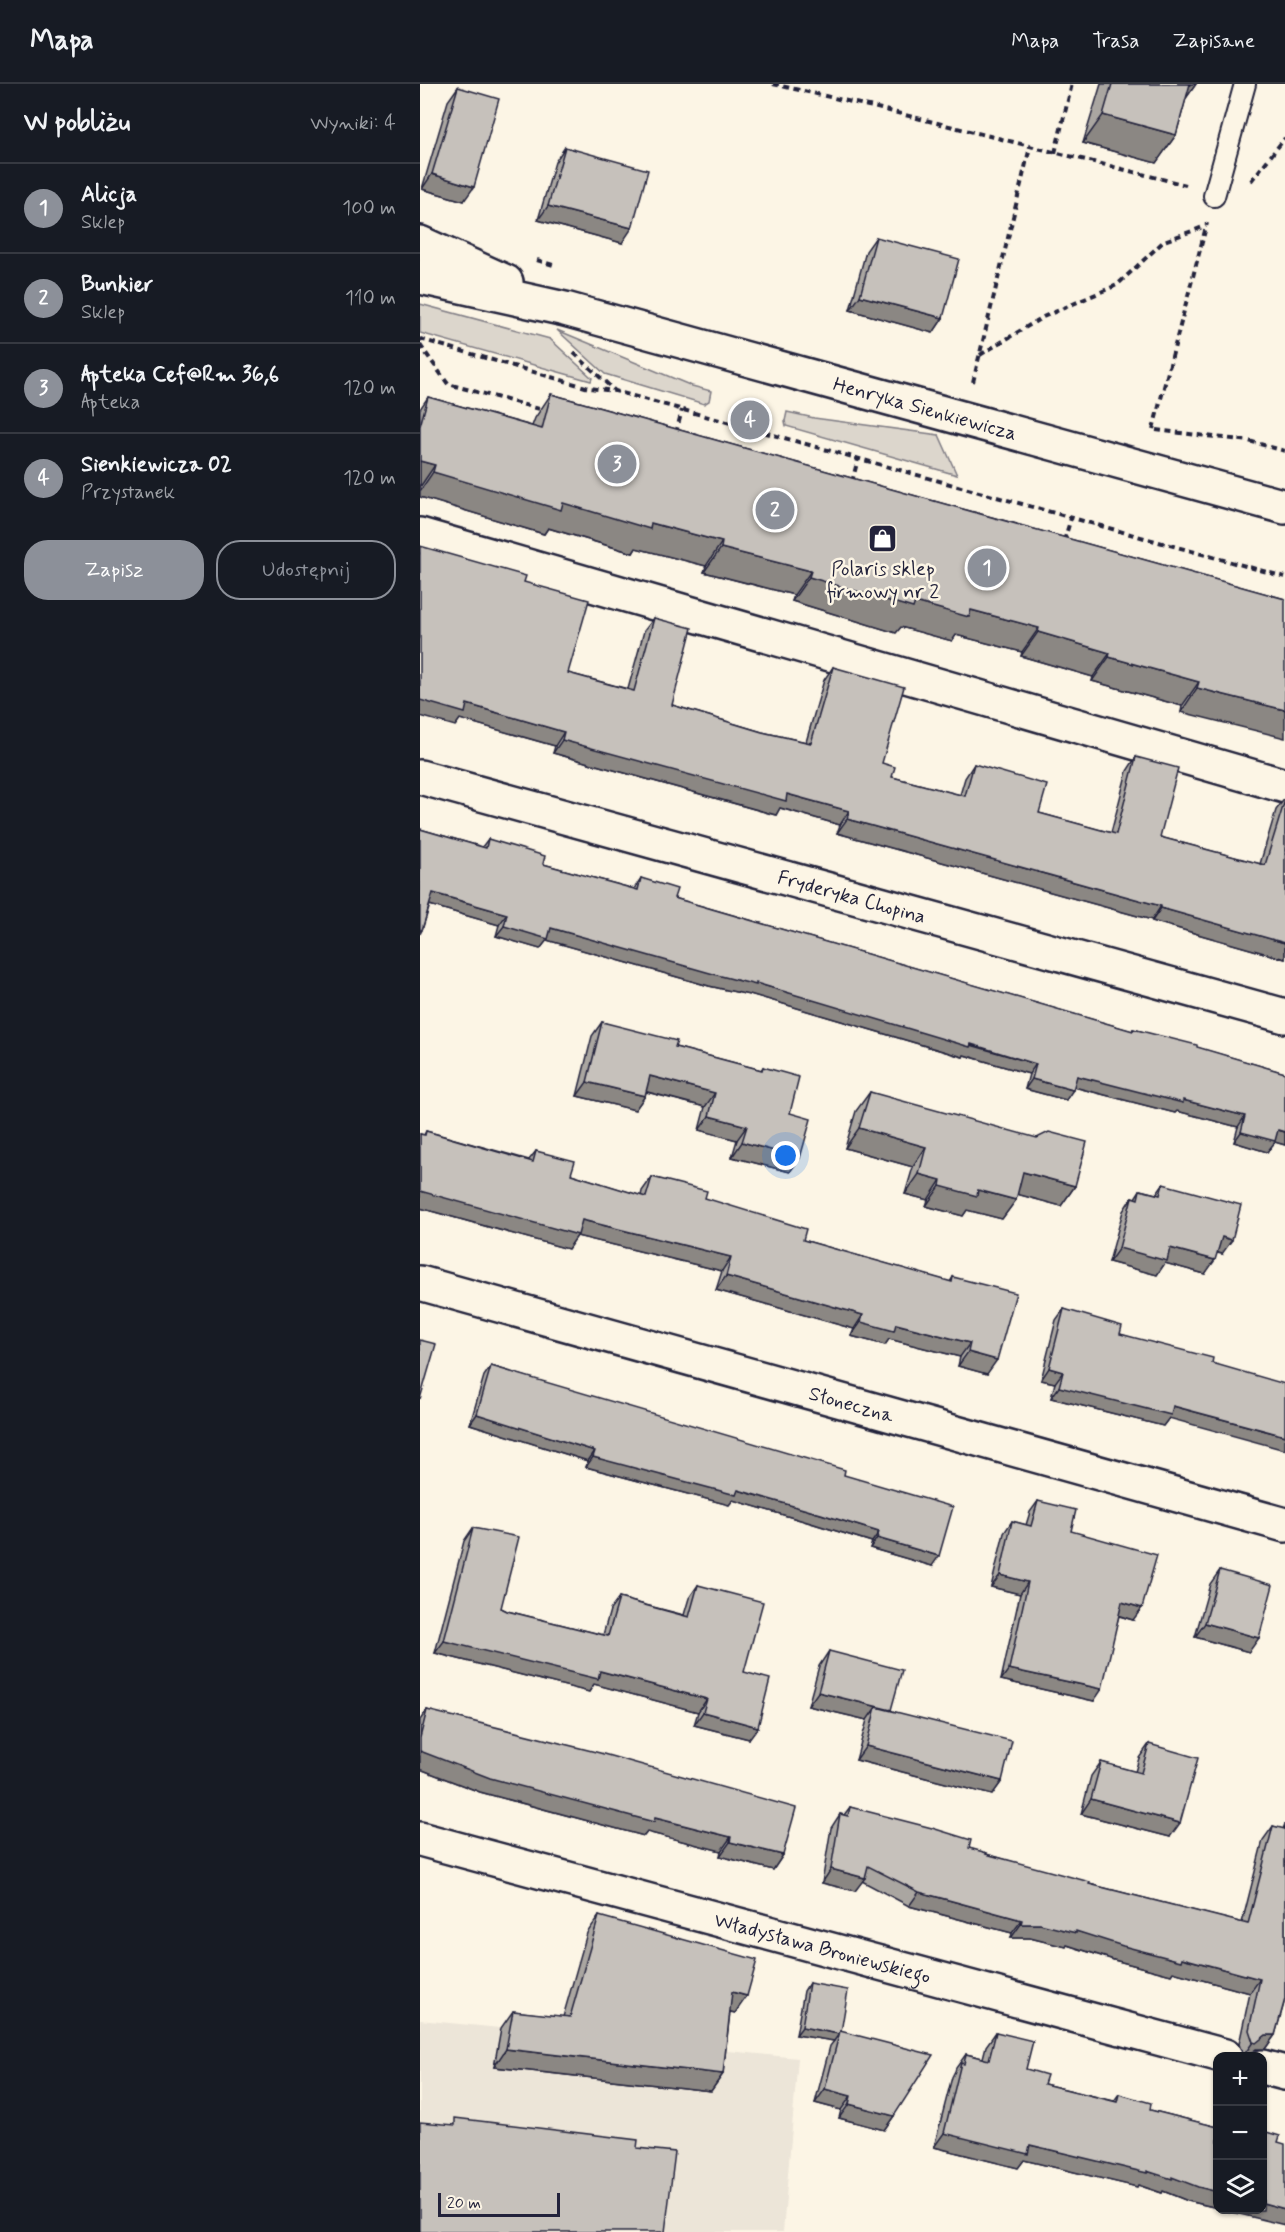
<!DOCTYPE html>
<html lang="pl">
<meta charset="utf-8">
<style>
:root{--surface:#171b24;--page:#20242c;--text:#f1f3f6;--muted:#9ea1a6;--line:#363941;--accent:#8c9099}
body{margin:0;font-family:Mynerve,sans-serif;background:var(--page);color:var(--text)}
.controls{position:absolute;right:18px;bottom:18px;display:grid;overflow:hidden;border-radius:12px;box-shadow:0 2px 4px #0004}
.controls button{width:54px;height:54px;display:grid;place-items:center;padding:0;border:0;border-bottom:2px solid var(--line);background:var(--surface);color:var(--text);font:30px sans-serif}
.scale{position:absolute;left:18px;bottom:15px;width:122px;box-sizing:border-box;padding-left:6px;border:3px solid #22223b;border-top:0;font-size:16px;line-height:21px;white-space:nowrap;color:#22223b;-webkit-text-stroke:4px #fcf5e5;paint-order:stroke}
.you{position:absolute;left:366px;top:1072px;width:21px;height:21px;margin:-15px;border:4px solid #fff;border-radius:50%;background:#1a73e8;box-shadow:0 0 0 9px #1a73e833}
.badge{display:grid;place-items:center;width:39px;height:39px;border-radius:50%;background:var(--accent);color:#fff;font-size:20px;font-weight:700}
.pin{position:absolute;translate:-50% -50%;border:3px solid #fff;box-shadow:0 2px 6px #0006}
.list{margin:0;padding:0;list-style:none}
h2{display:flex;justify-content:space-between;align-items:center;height:78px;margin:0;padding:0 24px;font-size:26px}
h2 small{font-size:20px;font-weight:400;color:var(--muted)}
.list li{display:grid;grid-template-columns:39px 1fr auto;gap:18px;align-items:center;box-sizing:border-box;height:90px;padding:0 24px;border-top:2px solid var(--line)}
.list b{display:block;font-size:22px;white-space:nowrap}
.list p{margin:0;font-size:20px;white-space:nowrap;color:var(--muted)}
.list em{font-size:20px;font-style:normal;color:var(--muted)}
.actions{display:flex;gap:12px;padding:18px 24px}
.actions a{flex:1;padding:14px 0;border:2px solid var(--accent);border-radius:24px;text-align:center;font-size:21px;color:var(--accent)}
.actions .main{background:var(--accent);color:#fff}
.icon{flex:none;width:33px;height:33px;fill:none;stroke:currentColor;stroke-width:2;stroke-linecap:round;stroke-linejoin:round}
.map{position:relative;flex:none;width:865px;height:2148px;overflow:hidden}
header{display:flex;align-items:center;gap:36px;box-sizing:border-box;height:84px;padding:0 30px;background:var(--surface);border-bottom:2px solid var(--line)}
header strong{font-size:28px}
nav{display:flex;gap:33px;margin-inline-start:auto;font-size:21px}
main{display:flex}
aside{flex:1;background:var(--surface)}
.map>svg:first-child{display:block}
.built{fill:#ece5d8}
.green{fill:#dcd6cc;stroke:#7f7c84;stroke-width:1.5}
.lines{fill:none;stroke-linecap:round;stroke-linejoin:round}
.service-casing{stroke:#22223b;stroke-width:24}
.minor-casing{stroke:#22223b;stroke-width:38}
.tertiary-casing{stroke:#22223b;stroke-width:38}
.path{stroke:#22223b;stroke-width:4;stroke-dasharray:6 4.5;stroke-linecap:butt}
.service{stroke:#fcf5e5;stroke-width:20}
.minor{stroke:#fcf5e5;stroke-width:33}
.tertiary{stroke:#fcf5e5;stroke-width:33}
.wall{fill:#aaa6a1;stroke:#22223b;stroke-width:1.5}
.shaded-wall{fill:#8b8783;stroke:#22223b;stroke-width:1.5}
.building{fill:#c6c1bb;stroke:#22223b;stroke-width:1.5}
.labels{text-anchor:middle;stroke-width:5;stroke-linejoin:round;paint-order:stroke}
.street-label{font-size:20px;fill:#22223b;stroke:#fcf5e5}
.poi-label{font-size:20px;fill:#22223b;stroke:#fcf5e5}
</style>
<header>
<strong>Mapa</strong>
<nav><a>Mapa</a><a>Trasa</a><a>Zapisane</a></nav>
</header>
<main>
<aside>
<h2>W pobliżu<small>Wyniki: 4</small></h2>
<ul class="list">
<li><span class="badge">1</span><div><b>Alicja</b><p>Sklep</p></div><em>100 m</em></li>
<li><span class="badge">2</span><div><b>Bunkier</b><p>Sklep</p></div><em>110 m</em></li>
<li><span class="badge">3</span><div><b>Apteka Cef@Rm 36,6</b><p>Apteka</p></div><em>120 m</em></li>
<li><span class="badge">4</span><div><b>Sienkiewicza 02</b><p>Przystanek</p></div><em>120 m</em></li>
</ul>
<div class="actions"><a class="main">Zapisz</a><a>Udostępnij</a></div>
</aside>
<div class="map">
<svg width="865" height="2148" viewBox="0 0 865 2148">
<rect width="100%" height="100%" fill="#fcf5e5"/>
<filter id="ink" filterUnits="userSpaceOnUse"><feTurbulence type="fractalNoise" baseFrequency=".0167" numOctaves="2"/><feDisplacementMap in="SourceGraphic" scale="12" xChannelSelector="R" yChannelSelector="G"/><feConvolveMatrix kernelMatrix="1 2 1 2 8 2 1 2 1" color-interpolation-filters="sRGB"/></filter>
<g filter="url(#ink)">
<polygon class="built" points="0,1936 378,1974 363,2148 0,2148"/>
<g class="green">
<polygon points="0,220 130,255 172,294 171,297 0,249"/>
<polygon points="137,246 272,302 291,307 289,317 284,320 185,290"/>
<polygon points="367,328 394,334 519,351 537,391 366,342 365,337"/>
</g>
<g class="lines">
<defs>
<polyline id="service" points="794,112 825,0"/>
<g id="minor">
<polyline points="0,451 865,702"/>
<path id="s1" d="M0,693l865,239"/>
<path id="s2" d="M0,1199l865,242"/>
<path id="s3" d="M0,1755l805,217"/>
<polyline points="842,1983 865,1989"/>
</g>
<g id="tertiary">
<polyline points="0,159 86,198"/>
<path id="s4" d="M0,193l145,32 720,198"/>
</g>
</defs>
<use href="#service" class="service-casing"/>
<use href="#minor" class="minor-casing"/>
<use href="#tertiary" class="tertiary-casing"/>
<g class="path">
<polyline points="353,0 453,23 766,101"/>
<polyline points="635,69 652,0"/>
<polyline points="831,97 865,54"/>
<polyline points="117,176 133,181"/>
<polyline points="0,255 169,304 195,307 865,493"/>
<polyline points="0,261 28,300 123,326"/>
<polyline points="154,269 195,307"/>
<polyline points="560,271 623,233 697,201 744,157 786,142"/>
<polyline points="553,298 610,63"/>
<polyline points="733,345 787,139"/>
<polyline points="736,346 829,357 865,367"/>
<polyline points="256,349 262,326"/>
<polyline points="432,398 438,375"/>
<polyline points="644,457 651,434"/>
</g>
<use href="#service" class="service"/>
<use href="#minor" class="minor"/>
<use href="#tertiary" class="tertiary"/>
</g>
<g class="wall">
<polygon points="681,0 776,0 766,14 756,51 736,79 663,59"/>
<polygon points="38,3 44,117 2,105 28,17"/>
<polygon points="145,63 202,159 118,136 135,78"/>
<polygon points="456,153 523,234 513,249 430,226 446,167"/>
<polygon points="131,310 865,515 761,628 762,622 672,597 673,593 601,572 602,568 536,551 532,557 481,543 476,549 372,517 374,511 284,488 286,482 216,464 213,469 128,444 124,450 0,413 0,325 8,313 112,342 115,334"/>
<polygon points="104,498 148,589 208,605 224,547 234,534 252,621 342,648 386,658 404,596 413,583 462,679 472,693 540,711 545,694 554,680 619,729 691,749 707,687 716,673 740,753 840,780 856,726 865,714 865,875 732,837 732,836 417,749 420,741 360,724 356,731 133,669 135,662 40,635 35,642"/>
<polygon points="0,745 62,763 68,755 123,780 214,805 221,794 254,814 712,947 713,945 865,989 865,1061 855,1058 847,1068 814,1058 818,1043 757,1027 755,1029 654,1003 646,1016 605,1005 609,990 544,971 543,973 330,910 329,911 289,902 127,856 120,865 76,852 79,841 10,821 2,846 0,850"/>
<polygon points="182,938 255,963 341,986 343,983 370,1029 370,1088 312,1073 317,1056 279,1046 285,1023 226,1008 225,1012 215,1026 157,1012 172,952"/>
<polygon points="450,1008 655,1102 641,1122 597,1110 596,1116 582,1135 547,1126 543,1132 506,1122 508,1116 485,1110 493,1083 425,1064 436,1027"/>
<polygon points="6,1047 109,1076 116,1067 151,1090 221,1112 222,1107 232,1093 383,1156 530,1198 533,1193 567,1290 538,1282 540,1273 469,1255 465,1261 431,1252 434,1245 296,1206 302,1187 157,1152 148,1165 0,1124 0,1050 4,1051"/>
<polygon points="743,1100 802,1170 797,1169 785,1190 745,1179 737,1191 689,1178 703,1127 712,1113 715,1114 720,1106 736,1110"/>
<polygon points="644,1225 700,1250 792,1279 743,1342 631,1314 635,1299 621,1296 636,1236"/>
<polygon points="71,1282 424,1391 512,1482 450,1464 452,1458 394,1440 313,1416 309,1421 166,1383 168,1377 50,1340 64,1292"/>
<polygon points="618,1417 651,1447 713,1536 699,1532 674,1617 581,1596 600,1510 571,1503 584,1449 592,1437 606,1441 610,1428"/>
<polygon points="53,1444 81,1524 87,1527 183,1551 190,1526 199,1514 264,1531 269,1514 278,1501 324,1588 329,1655 274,1641 278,1628 174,1600 169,1608 15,1569 44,1457"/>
<polygon points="800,1486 829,1568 775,1553 790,1500"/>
<polygon points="409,1567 471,1626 582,1697 572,1711 436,1676 447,1636 388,1622 399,1582"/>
<polygon points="7,1626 363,1771 353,1786 300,1772 301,1767 227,1748 224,1752 60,1708 0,1685 0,1636"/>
<polygon points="729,1660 750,1753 661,1730 671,1692 681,1678 715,1688 719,1674"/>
<polygon points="430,1723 566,1770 669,1800 822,1839 843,1756 853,1742 863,1745 865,1740 865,1916 855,1951 845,1965 836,1965 827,1972 823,1972 819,1960 830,1909 753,1888 751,1891 694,1876 647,1861 646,1863 610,1854 591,1854 592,1849 489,1822 442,1797 435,1807 402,1799 411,1744 420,1730 424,1731"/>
<polygon points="179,1832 315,1929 310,1928 303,1990 291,2007 74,1983 81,1944 93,1927 143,1933 167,1849"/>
<polygon points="389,1899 421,1948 474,2032 464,2046 419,2034 421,2026 395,2019 410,1962 414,1957 376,1951 384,1907"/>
<polygon points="576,1948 606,1985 624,2000 694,2017 699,2010 730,2026 798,2043 798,2124 768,2117 743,2107 742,2109 718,2101 717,2103 604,2076 598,2084 514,2063 532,1993 535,1987 536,1984 546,1970 563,1974 566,1962"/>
</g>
<g class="shaded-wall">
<polygon points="766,0 776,0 762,20"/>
<polygon points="683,31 756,51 736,79 663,59"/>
<polygon points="12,90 54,103 44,117 2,105"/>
<polygon points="128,122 212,144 202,159 118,136"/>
<polygon points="440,212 523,234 513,249 430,226"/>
<polygon points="0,377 15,381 0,403"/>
<polygon points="13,388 231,439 302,458 286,482 216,464 213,469 128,444 124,450 0,413 0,407"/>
<polygon points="301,464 391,487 374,511 284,488"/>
<polygon points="389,493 495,518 551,526 619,544 602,568 536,551 532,557 481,543 476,549 372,517"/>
<polygon points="618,548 690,569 673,593 601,572"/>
<polygon points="689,573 779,598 762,622 672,597"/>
<polygon points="777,604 865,626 865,654 761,628"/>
<polygon points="0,616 47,620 144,648 135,662 40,635 35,642 0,632"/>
<polygon points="142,656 367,710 429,727 420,741 360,724 356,731 133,669"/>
<polygon points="427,735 741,822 732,836 417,749"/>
<polygon points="13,809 87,830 79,841 6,820"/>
<polygon points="741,824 865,859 865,875 732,837"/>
<polygon points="84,842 131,844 336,899 616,980 609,990 544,971 543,973 330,910 329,911 289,902 127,856 120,865 76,852"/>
<polygon points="230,992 295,1009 285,1023 220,1006"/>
<polygon points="657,992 763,1016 825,1032 818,1043 757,1027 755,1029 650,1002"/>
<polygon points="612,995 653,1006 646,1016 605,1005"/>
<polygon points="167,998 225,1012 215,1026 157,1012"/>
<polygon points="289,1032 327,1042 317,1056 279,1046"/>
<polygon points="439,1044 506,1063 493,1083 425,1064"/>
<polygon points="858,1046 865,1048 865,1061 855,1058 847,1068 814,1058 821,1048"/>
<polygon points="322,1058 380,1074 370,1088 312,1073"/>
<polygon points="603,1088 655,1102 641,1122 589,1108"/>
<polygon points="499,1090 521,1096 508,1116 485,1110"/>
<polygon points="520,1102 558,1106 596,1116 582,1135 547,1126 543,1132 506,1122"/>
<polygon points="0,1107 162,1136 311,1173 302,1187 157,1152 148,1165 0,1124"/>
<polygon points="802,1153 812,1156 802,1170 792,1167"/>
<polygon points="699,1164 750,1164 795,1176 785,1190 745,1179 737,1191 689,1178"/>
<polygon points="306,1192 443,1231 434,1245 296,1206"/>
<polygon points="441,1238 476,1240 550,1259 540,1273 469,1255 465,1261 431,1252"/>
<polygon points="548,1268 577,1276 567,1290 538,1282"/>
<polygon points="629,1284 643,1288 635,1299 621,1296"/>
<polygon points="639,1303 753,1322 865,1352 865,1366 749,1334 743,1342 631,1314"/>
<polygon points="57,1330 175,1367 168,1377 50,1340"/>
<polygon points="173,1373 318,1406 401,1430 459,1448 452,1458 394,1440 313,1416 309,1421 166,1383"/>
<polygon points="457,1454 519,1472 512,1482 450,1464"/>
<polygon points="580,1491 608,1498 600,1510 571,1503"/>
<polygon points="702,1518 722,1524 713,1536 694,1530"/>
<polygon points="785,1539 839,1554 829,1568 775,1553"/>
<polygon points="24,1557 180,1587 287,1615 278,1628 174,1600 169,1608 15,1569"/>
<polygon points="589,1585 682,1605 674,1617 581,1596"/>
<polygon points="398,1608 471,1626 456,1623 447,1636 388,1622"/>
<polygon points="283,1628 338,1643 329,1655 274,1641"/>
<polygon points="446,1662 582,1697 572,1711 436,1676"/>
<polygon points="0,1667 235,1734 311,1753 301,1767 227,1748 224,1752 60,1708 0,1685"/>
<polygon points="671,1715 760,1739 750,1753 661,1730"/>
<polygon points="310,1758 363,1771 353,1786 300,1772"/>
<polygon points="411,1785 445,1794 435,1807 402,1799"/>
<polygon points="499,1808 602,1836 592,1849 489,1822"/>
<polygon points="601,1840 620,1840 656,1847 762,1874 840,1895 830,1909 753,1888 751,1891 694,1876 647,1861 646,1863 610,1854 591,1854"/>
<polygon points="312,1908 327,1912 315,1929 300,1925"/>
<polygon points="382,1943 419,1950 414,1957 376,1951"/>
<polygon points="846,1951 855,1951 845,1965 836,1965 827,1972 823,1972 833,1958"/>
<polygon points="86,1965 303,1990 291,2007 74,1983"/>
<polygon points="405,2005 431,2012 421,2026 395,2019"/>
<polygon points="429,2020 474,2032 464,2046 419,2034"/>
<polygon points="524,2049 610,2061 752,2093 798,2108 798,2124 768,2117 743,2107 742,2109 718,2101 717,2103 604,2076 598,2084 514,2063"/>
<polygon points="843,2119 865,2125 865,2141 803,2126 843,2126"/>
</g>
<g class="building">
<polygon points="692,0 770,0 756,51 683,31"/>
<polygon points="38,3 79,15 54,103 12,90"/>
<polygon points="145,63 228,86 212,144 128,122"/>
<polygon points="456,153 539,175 523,234 440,212"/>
<polygon points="131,310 865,515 865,626 777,604 779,598 689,573 690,569 618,548 619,544 551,526 549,533 495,518 493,524 389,493 391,487 301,464 302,458 231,439 230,445 143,419 141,426 13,388 15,381 0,377 0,342 8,313 122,345"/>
<polygon points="0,462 106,492 104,498 169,516 148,589 214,607 234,534 272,544 252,621 342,648 391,659 413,583 484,603 462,679 475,683 472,693 545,712 554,680 627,701 619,729 696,750 716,673 758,684 740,753 845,781 865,716 865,859 741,824 741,822 427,735 429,727 367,710 366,717 142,656 144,648 47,620 45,629 0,616"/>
<polygon points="0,745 66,764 68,755 125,772 123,780 218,806 221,794 257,805 254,814 713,947 713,945 777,961 777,963 865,989 865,1048 858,1046 855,1057 821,1048 825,1032 763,1016 763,1019 657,992 653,1006 612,995 616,980 551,960 550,963 336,899 336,901 297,891 131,844 128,855 84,842 87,830 13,809 2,846 0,846"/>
<polygon points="182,938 257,957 255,963 342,986 343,983 379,993 370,1029 391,1035 380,1074 322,1058 327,1042 289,1032 295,1009 230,992 225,1012 167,998"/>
<polygon points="450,1008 617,1054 629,1048 667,1058 655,1102 603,1088 596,1116 558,1106 557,1112 520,1102 521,1096 499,1090 506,1063 439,1044"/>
<polygon points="6,1047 113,1078 116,1067 155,1077 151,1090 226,1113 232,1093 287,1107 285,1114 386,1145 383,1156 532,1198 533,1193 596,1209 577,1276 548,1268 550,1259 476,1240 474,1247 441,1238 443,1231 306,1192 311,1173 162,1136 158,1151 0,1107 0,1050 5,1051"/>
<polygon points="743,1100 821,1121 812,1156 802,1153 795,1176 750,1164 747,1177 699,1164 712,1113 718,1115 720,1106 740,1111"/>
<polygon points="644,1225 702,1242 700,1250 793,1274 792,1279 865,1300 865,1352 753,1322 751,1331 639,1303 643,1288 629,1284"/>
<polygon points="0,1256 16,1260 0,1315"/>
<polygon points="71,1282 425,1386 424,1391 533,1423 519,1472 457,1454 459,1448 401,1430 318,1406 316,1411 173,1373 175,1367 57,1330"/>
<polygon points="618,1417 656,1426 651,1447 737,1471 722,1524 702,1518 682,1605 589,1585 608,1498 580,1491 592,1437 611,1442"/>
<polygon points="53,1444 99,1453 81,1524 87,1527 188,1552 199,1514 269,1533 278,1501 343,1518 324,1588 350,1595 338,1643 283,1628 287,1615 180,1587 178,1595 24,1557"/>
<polygon points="800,1486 853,1501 839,1554 785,1539"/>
<polygon points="409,1567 482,1586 471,1626 398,1608"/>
<polygon points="456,1623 592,1657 582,1697 446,1662"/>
<polygon points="7,1626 180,1669 376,1724 363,1771 310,1758 311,1753 235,1734 234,1738 70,1694 0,1667 0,1654"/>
<polygon points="729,1660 778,1674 760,1739 671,1715 681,1678 721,1689"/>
<polygon points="430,1723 512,1744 551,1756 549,1764 567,1769 566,1770 670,1798 669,1800 828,1840 853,1742 865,1745 865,1915 855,1951 846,1951 836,1959 833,1958 829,1946 840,1895 762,1874 761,1877 703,1862 656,1847 656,1849 620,1840 601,1840 602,1836 499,1808 448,1782 445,1794 411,1785 420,1730 428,1732"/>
<polygon points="179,1832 337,1876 327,1912 312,1908 303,1990 86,1965 93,1927 150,1933"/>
<polygon points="389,1899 428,1906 421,1948 419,1950 382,1943"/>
<polygon points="420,1947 513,1971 474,2032 429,2020 431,2012 405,2005"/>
<polygon points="576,1948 613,1957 606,1985 627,1991 624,2000 697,2018 699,2010 731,2019 730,2026 798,2043 798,2108 778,2103 752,2093 752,2095 727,2087 727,2089 610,2061 608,2070 524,2049 541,1979 544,1980 546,1970 569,1976"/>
<polygon points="35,2034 218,2056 217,2064 255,2068 245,2148 0,2148 0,2038 35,2041"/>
<polygon points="843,2047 860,2052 858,2058 865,2060 865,2125 843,2119"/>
</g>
</g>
<defs>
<symbol id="shop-square" viewBox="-11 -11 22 22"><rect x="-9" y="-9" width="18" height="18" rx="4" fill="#22223b" stroke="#fcf5e5"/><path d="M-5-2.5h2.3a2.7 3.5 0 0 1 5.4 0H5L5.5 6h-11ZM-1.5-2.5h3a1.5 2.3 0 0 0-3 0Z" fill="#fff"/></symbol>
</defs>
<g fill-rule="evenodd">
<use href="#shop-square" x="446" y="438" width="33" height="33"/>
</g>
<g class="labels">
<g class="street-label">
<text dy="7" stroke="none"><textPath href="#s4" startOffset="522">Henryka Sienkiewicza</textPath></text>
<text dy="7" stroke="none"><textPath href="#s1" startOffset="448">Fryderyka Chopina</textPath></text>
<text dy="7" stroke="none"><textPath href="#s2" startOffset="448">Słoneczna</textPath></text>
<text dy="7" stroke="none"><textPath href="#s3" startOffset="417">Władysława Broniewskiego</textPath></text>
</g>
<g class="poi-label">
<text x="463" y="491">Polaris sklep<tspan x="463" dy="23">firmowy nr 2</tspan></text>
</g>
</g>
</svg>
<div class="controls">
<button>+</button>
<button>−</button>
<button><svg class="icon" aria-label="layers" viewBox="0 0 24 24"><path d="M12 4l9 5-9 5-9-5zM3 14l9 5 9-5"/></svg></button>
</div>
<div class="scale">20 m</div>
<div class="you"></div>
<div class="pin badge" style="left:567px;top:484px">1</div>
<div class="pin badge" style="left:355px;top:426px">2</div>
<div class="pin badge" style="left:197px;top:380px">3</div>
<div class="pin badge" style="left:330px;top:336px">4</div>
</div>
</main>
